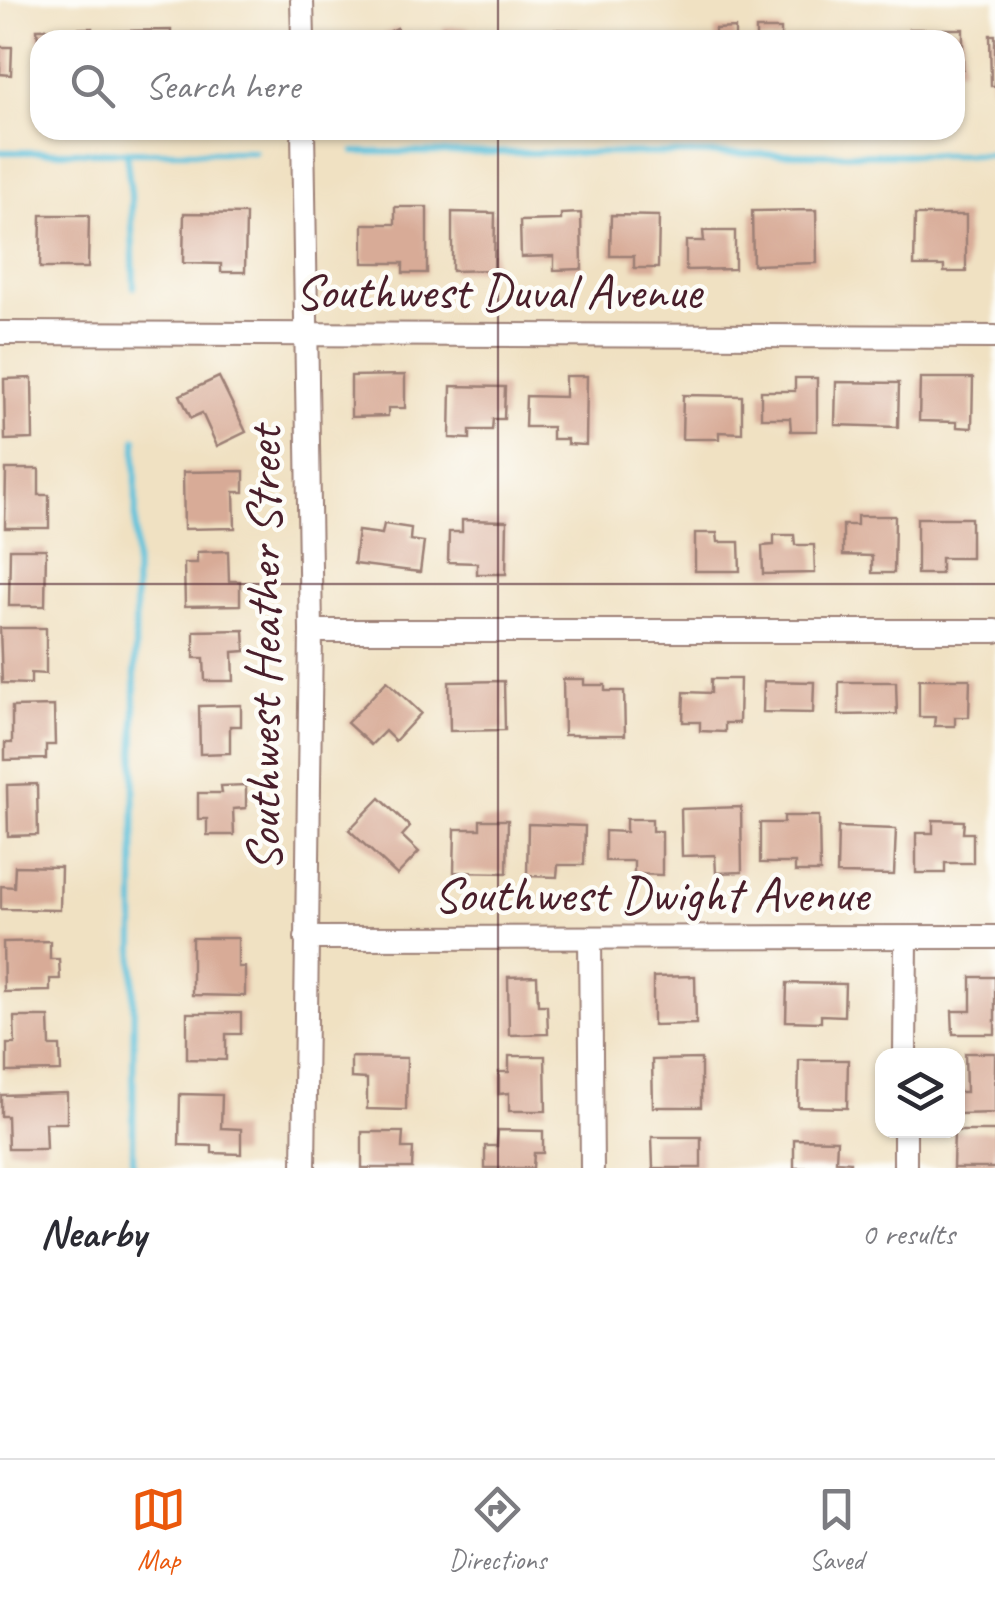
<!DOCTYPE html>
<style>
:root{--surface:#fff;--page:#f7f7f7;--text:#2b2b33;--muted:#7c7c81;--line:#e1e1e2;--accent:#ea580c}
body{margin:0;font-family:Caveat,sans-serif;background:var(--page);color:var(--text)}
.controls{position:absolute;right:30px;bottom:30px;display:grid;overflow:hidden;border-radius:20px;box-shadow:0 2px 8px #0004}
.controls button{width:90px;height:90px;display:grid;place-items:center;padding:0;border:0;border-bottom:2px solid var(--line);background:var(--surface);color:var(--text);font:50px sans-serif}
.list{margin:0;padding:0;list-style:none}
h2{display:flex;justify-content:space-between;align-items:center;height:130px;margin:0;padding:0 40px;font-size:42px}
h2 small{font-size:32px;font-weight:400;color:var(--muted)}
.icon{flex:none;width:55px;height:55px;fill:none;stroke:currentColor;stroke-width:2;stroke-linecap:round;stroke-linejoin:round}
.map{position:relative;flex:none;width:995px;height:1168px;overflow:hidden}
.search{position:absolute;background:var(--surface);box-shadow:0 2px 8px #0004;left:30px;right:30px;top:30px;height:110px;display:flex;align-items:center;gap:25px;box-sizing:border-box;padding:0 35px;border-radius:30px;color:var(--muted);font-size:38px}
.sheet{height:290px;background:var(--surface)}
nav{display:flex;justify-content:space-around;align-items:center;box-sizing:border-box;height:140px;border-top:2px solid var(--line);background:var(--surface);font-size:28px;color:var(--muted)}
nav a{display:grid;justify-items:center;gap:5px}
nav .on{color:var(--accent)}
.map>svg:first-child{display:block}
.lines{fill:none;stroke-linecap:round;stroke-linejoin:round}
.stream{stroke:#5ec2dc;stroke-width:6}
.building{fill:#d8ab97}
.street-casing{stroke:#9d8076;stroke-width:26}
.street{stroke:#fff;stroke-width:22}
.grid{fill:none;stroke:#4a1f2b;stroke-width:2.5;stroke-opacity:0.55}
.labels{text-anchor:middle;stroke-width:9;stroke-linejoin:round;paint-order:stroke}
.street-label{font-size:50px;fill:#4a1f2b;stroke:#fdfcf7}
</style>
<div class="map">
<svg width="995" height="1168" viewBox="0 0 995 1168">
<rect width="100%" height="100%" fill="#fdfcf7"/>
<filter id="ink" filterUnits="userSpaceOnUse"><feTurbulence type="fractalNoise" baseFrequency=".01" numOctaves="2"/><feDisplacementMap in="SourceGraphic" scale="20" xChannelSelector="R" yChannelSelector="G"/><feConvolveMatrix kernelMatrix="1 2 1 2 8 2 1 2 1" color-interpolation-filters="sRGB"/></filter>
<filter id="wash" filterUnits="userSpaceOnUse"><feTurbulence type="fractalNoise" baseFrequency=".0048" numOctaves="4" result="noise"/><feDisplacementMap in="SourceGraphic" scale="40" xChannelSelector="R" yChannelSelector="G"/><feGaussianBlur stdDeviation="2.25" result="paint"/><feColorMatrix in="noise" values="0 0 0 0 0 0 0 0 0 0 0 0 0 0 0 0 0 1.4 0 .05"/><feComposite in="paint" operator="in"/></filter>
<g filter="url(#wash)">
<rect width="100%" height="100%" fill="#f0e1c2"/>
<g class="lines">
<g class="stream">
<polyline points="0,152 254,152"/>
<polyline points="126,152 131,194 134,287"/>
<polyline points="354,152 995,155"/>
<polyline points="133,1168 136,439"/>
</g>
</g>
<g id="blocks">
<g class="building">
<rect x="443" y="27" width="26" height="13"/>
<polygon points="92,28 92,40 38,40 37,29"/>
<polygon points="397,28 403,40 373,40"/>
<polygon points="735,28 735,40 715,40 715,29"/>
<polygon points="522,29 580,30 580,40 522,40"/>
<rect x="756" y="29" width="25" height="11"/>
<polygon points="909,29 963,29 963,69 955,69 955,40 909,40"/>
<polygon points="171,30 171,40 115,40 114,31"/>
<polygon points="990,35 995,35 995,86 991,86"/>
<polygon points="0,47 12,47 11,75 0,74"/>
<polygon points="395,207 427,207 427,273 403,273 403,263 363,263 363,224 395,224"/>
<polygon points="816,210 817,263 753,265 752,211"/>
<polygon points="452,212 495,213 494,270 452,271"/>
<polygon points="184,213 246,214 245,272 221,272 221,264 183,263"/>
<polygon points="581,213 582,269 554,270 554,256 521,257 520,221 561,220 561,214"/>
<polygon points="41,215 89,215 88,268 40,268"/>
<polygon points="611,215 659,216 658,268 634,268 634,256 610,256"/>
<polygon points="915,215 966,215 966,272 944,272 944,266 914,266"/>
<polygon points="703,231 735,231 735,269 686,270 686,241 704,241"/>
<polygon points="405,375 405,408 388,408 388,416 351,417 351,376"/>
<polygon points="565,376 587,376 586,445 567,444 567,439 552,439 552,427 525,427 526,396 565,397"/>
<polygon points="219,377 246,432 217,446 202,413 191,418 180,395"/>
<polygon points="32,378 33,439 5,440 4,379"/>
<polygon points="795,378 817,378 817,431 791,431 790,418 761,418 761,391 795,391"/>
<polygon points="920,378 973,378 972,428 957,427 957,422 919,421"/>
<polygon points="836,382 899,383 898,427 835,425"/>
<polygon points="451,386 505,387 504,419 493,419 492,430 470,430 470,439 450,438"/>
<polygon points="683,395 742,396 742,433 719,432 719,439 682,439"/>
<polygon points="6,469 39,469 39,495 49,495 49,528 5,528"/>
<polygon points="244,471 244,492 234,492 235,528 184,529 183,472"/>
<polygon points="857,516 895,516 894,573 872,573 872,556 843,555 843,525 857,525"/>
<polygon points="917,518 971,518 971,558 941,558 941,574 917,574"/>
<polygon points="462,520 507,521 506,574 477,574 477,563 448,562 449,532 462,532"/>
<polygon points="384,524 411,528 410,540 424,542 420,572 354,564 358,531 382,534"/>
<polygon points="695,533 717,533 718,542 739,542 740,571 695,571"/>
<polygon points="774,535 794,535 795,545 814,545 815,573 763,574 762,546 774,545"/>
<polygon points="10,549 46,549 45,606 9,606"/>
<polygon points="228,551 229,581 240,581 240,605 185,606 184,563 197,563 197,552"/>
<polygon points="0,628 46,628 46,674 31,673 31,684 2,683"/>
<polygon points="244,630 245,651 233,652 234,681 205,681 204,658 194,658 194,631"/>
<polygon points="563,679 584,679 584,685 605,685 605,691 624,691 625,735 564,735"/>
<polygon points="711,679 740,679 739,723 725,723 725,732 700,731 700,722 683,722 684,692 711,693"/>
<polygon points="919,679 970,679 969,717 955,717 955,726 934,726 935,717 919,717"/>
<polygon points="387,681 421,713 395,741 385,731 371,745 347,723"/>
<polygon points="504,681 505,730 450,731 449,682"/>
<polygon points="764,681 814,682 813,713 763,712"/>
<polygon points="839,682 896,682 897,714 839,715"/>
<polygon points="241,705 241,726 230,726 230,753 200,754 199,706"/>
<polygon points="54,706 55,745 46,745 46,759 5,760 5,743 12,743 12,707"/>
<polygon points="37,784 38,835 8,836 7,785"/>
<polygon points="246,785 246,808 233,809 234,835 207,835 207,819 198,819 198,793 222,793 221,786"/>
<polygon points="380,798 410,827 402,836 419,852 397,875 349,830"/>
<polygon points="741,807 742,872 716,873 715,855 682,856 681,809"/>
<polygon points="784,816 819,816 820,872 795,872 795,863 760,863 760,823 784,823"/>
<polygon points="626,819 652,819 652,831 662,831 662,875 634,874 634,861 605,861 605,831 626,832"/>
<polygon points="480,820 508,820 507,873 454,872 455,829 480,829"/>
<polygon points="933,820 964,821 963,833 973,833 973,863 945,863 945,873 916,873 916,833 933,833"/>
<polygon points="528,824 585,826 584,865 558,865 557,877 527,876"/>
<polygon points="838,827 896,829 894,875 837,874"/>
<polygon points="15,866 61,867 60,910 1,909 1,886 14,887"/>
<polygon points="192,938 238,938 238,967 245,967 245,996 192,995"/>
<polygon points="50,941 50,959 59,959 60,979 50,979 50,991 4,992 3,942"/>
<polygon points="537,976 538,1005 547,1005 548,1034 509,1035 508,977"/>
<polygon points="695,976 696,1024 653,1025 653,977"/>
<polygon points="971,977 995,977 995,1034 953,1034 952,1011 971,1011"/>
<polygon points="787,983 845,984 844,1016 821,1015 821,1022 786,1021"/>
<polygon points="187,1013 241,1013 241,1034 226,1034 226,1060 187,1059"/>
<polygon points="14,1017 49,1017 50,1046 60,1046 61,1071 7,1072 7,1044 15,1044"/>
<polygon points="965,1053 995,1053 995,1113 958,1114 958,1092 966,1092"/>
<polygon points="509,1056 545,1056 546,1111 509,1111 509,1093 499,1094 499,1072 509,1072"/>
<polygon points="351,1057 407,1058 406,1110 367,1109 367,1079 351,1078"/>
<polygon points="701,1059 701,1107 653,1107 652,1060"/>
<polygon points="799,1060 848,1060 847,1108 798,1107"/>
<polygon points="67,1093 67,1123 45,1123 46,1149 8,1149 7,1116 1,1116 1,1095"/>
<polygon points="180,1094 222,1095 221,1128 241,1129 241,1154 212,1153 212,1146 179,1145"/>
<polygon points="498,1130 543,1131 543,1153 534,1153 533,1168 485,1168 485,1146 497,1146"/>
<polygon points="954,1131 995,1131 995,1168 953,1168"/>
<polygon points="362,1132 403,1132 402,1148 413,1148 412,1168 362,1168"/>
<polygon points="652,1137 701,1137 701,1168 653,1168"/>
<polygon points="794,1139 837,1140 836,1161 850,1162 850,1168 794,1168"/>
</g>
</g>
</g>
<g filter="url(#ink)">
<use href="#blocks" fill-opacity="0" stroke="#9d8076" stroke-width="2.5"/>
<g class="lines">
<defs>
<g id="street">
<polyline points="302,0 303,40"/>
<polyline points="303,130 311,631 304,1168"/>
<polyline points="0,333 995,337"/>
<polyline points="311,631 995,631"/>
<polyline points="306,938 995,937"/>
<polyline points="590,938 592,1168"/>
<polyline points="905,1056 906,938"/>
<polyline points="905,1168 905,1130"/>
</g>
</defs>
<use href="#street" class="street-casing"/>
<use href="#street" class="street"/>
</g>
</g>
<path class="grid" d="M498,0v40M498,130v1038M0,584h995"/>
<g class="labels">
<g class="street-label">
<text x="498" y="308">Southwest Duval Avenue</text>
<text transform="translate(262 649) rotate(-90)" y="18">Southwest Heather Street</text>
<text x="651" y="911">Southwest Dwight Avenue</text>
</g>
</g>
</svg>
<div class="controls">
<button><svg class="icon" aria-label="layers" viewBox="0 0 24 24"><path d="M12 4l9 5-9 5-9-5zM3 14l9 5 9-5"/></svg></button>
</div>
<div class="search"><svg class="icon" aria-label="search" viewBox="0 0 24 24"><circle cx="10" cy="10" r="6"/><path d="M15 15l6 6"/></svg>Search here</div>
</div>
<section class="sheet">
<h2>Nearby<small>0 results</small></h2>
<ul class="list">
</ul>
</section>
<nav>
<a class="on"><svg class="icon" aria-label="map" viewBox="0 0 24 24"><path d="M3 6l6-2 6 2 6-2v14l-6 2-6-2-6 2zM9 4v14M15 6v14"/></svg>Map</a>
<a><svg class="icon" aria-label="directions" viewBox="0 0 24 24"><path d="M12 3l9 9-9 9-9-9zM9 14v-3h6M13 9l2 2-2 2"/></svg>Directions</a>
<a><svg class="icon" aria-label="saved" viewBox="0 0 24 24"><path d="M7 4h10v16l-5-4-5 4z"/></svg>Saved</a>
</nav>
